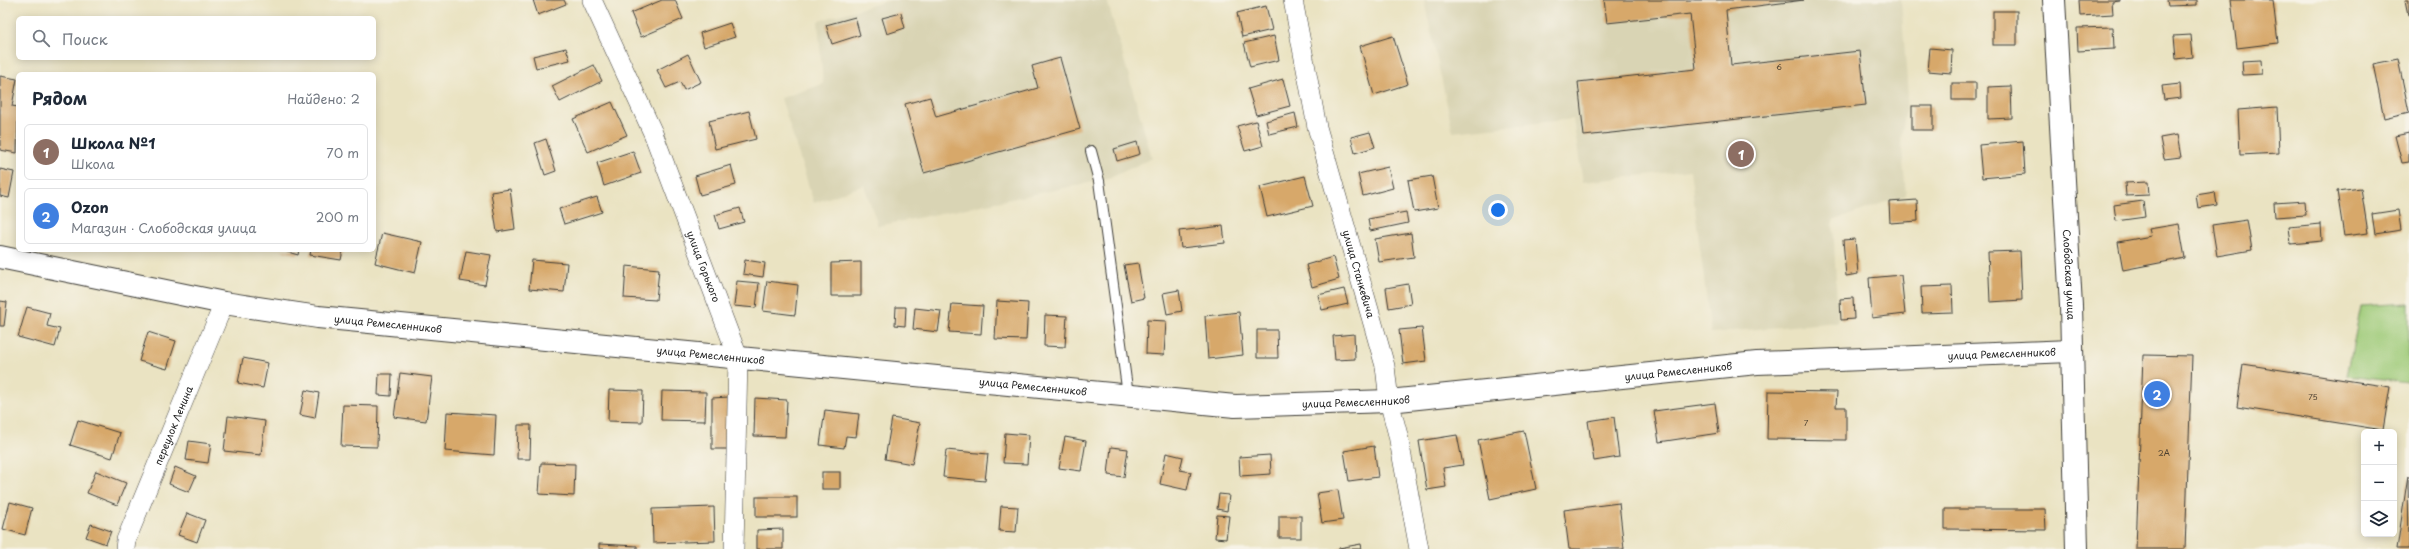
<!DOCTYPE html>
<html lang="ru">
<meta charset="utf-8">
<style>
:root{--surface:#fff;--page:#f6f6f7;--text:#1f2937;--muted:#747a83;--line:#e0e1e3;--accent:#1f6fb2}
body{margin:0;font-family:"Playpen Sans",sans-serif;background:var(--page);color:var(--text)}
.controls{position:absolute;right:12px;bottom:12px;display:grid;overflow:hidden;border-radius:6px;box-shadow:0 2px 10px #0003}
.controls button{width:36px;height:36px;display:grid;place-items:center;padding:0;border:0;border-bottom:1px solid var(--line);background:var(--surface);color:var(--text);font:20px sans-serif}
.you{position:absolute;left:1498px;top:210px;width:14px;height:14px;margin:-10px;border:3px solid #fff;border-radius:50%;background:#1a73e8;box-shadow:0 0 0 6px #1a73e833}
.badge{display:grid;place-items:center;width:26px;height:26px;border-radius:50%;background:var(--accent);color:#fff;font-size:13px;font-weight:700}
.pin{position:absolute;translate:-50% -50%;border:2px solid #fff;box-shadow:0 1px 4px #0006}
.list{margin:0;padding:0;list-style:none}
h2{display:flex;justify-content:space-between;align-items:center;height:52px;margin:0;padding:0 16px;font-size:17px}
h2 small{font-size:13px;font-weight:400;color:var(--muted)}
.list li{display:grid;grid-template-columns:26px 1fr auto;gap:12px;align-items:center;box-sizing:border-box;height:56px;margin:0 8px 8px;padding:0 8px;border:1px solid var(--line);border-radius:6px}
.list b{display:block;font-size:15px;white-space:nowrap}
.list p{margin:0;font-size:13px;white-space:nowrap;color:var(--muted)}
.list em{font-size:13px;font-style:normal;color:var(--muted)}
.icon{flex:none;width:22px;height:22px;fill:none;stroke:currentColor;stroke-width:2;stroke-linecap:round;stroke-linejoin:round}
.map{position:relative;flex:none;width:2409px;height:549px;overflow:hidden}
.search{position:absolute;background:var(--surface);box-shadow:0 2px 10px #0003;left:16px;top:16px;width:360px;height:44px;display:flex;align-items:center;gap:10px;box-sizing:border-box;padding:0 14px;border-radius:6px;color:var(--muted);font-size:15px}
.panel{position:absolute;background:var(--surface);box-shadow:0 2px 10px #0003;left:16px;top:72px;width:360px;height:180px;border-radius:6px}
.map>svg:first-child{display:block}
.built{fill:#d9d4b4}
.green{fill:#9dca77;stroke:#5c734a}
.building{fill:#d7a86b}
.lines{fill:none;stroke-linecap:round;stroke-linejoin:round}
.service-casing{stroke:#3b3a35;stroke-width:12}
.minor-casing{stroke:#3b3a35;stroke-width:20}
.tertiary-casing{stroke:#3b3a35;stroke-width:24}
.service{stroke:#fff;stroke-width:10}
.minor{stroke:#fff;stroke-width:19}
.tertiary{stroke:#fff;stroke-width:22}
.labels{text-anchor:middle;stroke-width:4;stroke-linejoin:round;paint-order:stroke}
.number-label{font-size:8px;fill:#4b3f30}
.street-label{font-size:10px;fill:#1c1c1c;stroke:#f7f3e8}
</style>
<div class="map">
<svg width="2409" height="549" viewBox="0 0 2409 549">
<rect width="100%" height="100%" fill="#f7f3e8"/>
<filter id="ink" filterUnits="userSpaceOnUse"><feTurbulence type="fractalNoise" baseFrequency=".025" numOctaves="2"/><feDisplacementMap in="SourceGraphic" scale="8" xChannelSelector="R" yChannelSelector="G"/><feConvolveMatrix kernelMatrix="1 2 1 2 8 2 1 2 1" color-interpolation-filters="sRGB"/></filter>
<filter id="wash" filterUnits="userSpaceOnUse"><feTurbulence type="fractalNoise" baseFrequency=".012" numOctaves="4" result="noise"/><feDisplacementMap in="SourceGraphic" scale="16" xChannelSelector="R" yChannelSelector="G"/><feGaussianBlur stdDeviation="0.9" result="paint"/><feColorMatrix in="noise" values="0 0 0 0 0 0 0 0 0 0 0 0 0 0 0 0 0 1.4 0 .05"/><feComposite in="paint" operator="in"/></filter>
<g filter="url(#wash)">
<rect width="100%" height="100%" fill="#eae3c2"/>
<g class="built">
<polygon points="891,0 1107,0 1152,158 1108,179 878,226 864,185 814,203 781,98 823,84 818,21"/>
<polygon points="1424,0 1901,0 1908,96 1901,138 1906,195 1833,221 1838,322 1711,333 1690,170 1583,182 1573,119 1453,132"/>
</g>
<polygon class="green" points="2409,303 2409,383 2347,376 2361,306"/>
<g id="blocks">
<g class="building">
<polygon points="533,0 564,0 566,4 538,15"/>
<polygon points="662,0 675,0 683,19 641,37 631,13"/>
<polygon points="1604,0 1804,0 1726,10 1731,65 1860,51 1866,105 1584,136 1578,82 1696,69 1690,14 1607,23"/>
<polygon points="2079,0 2120,0 2120,1 2112,2 2113,14 2080,16"/>
<polygon points="2167,0 2197,0 2197,5 2168,6"/>
<polygon points="2231,0 2273,0 2278,43 2237,48"/>
<polygon points="2405,0 2409,0 2409,15 2408,15"/>
<polygon points="1266,6 1272,30 1242,37 1237,13"/>
<rect x="1993" y="11" width="24" height="34"/>
<polygon points="901,13 905,28 887,34 882,18"/>
<polygon points="855,17 860,35 832,44 826,25"/>
<polygon points="730,23 735,37 704,47 700,33"/>
<polygon points="2113,27 2114,49 2078,51 2077,28"/>
<polygon points="2191,35 2193,57 2176,59 2174,36"/>
<polygon points="1274,36 1279,60 1250,67 1244,43"/>
<polygon points="1393,36 1408,84 1374,95 1360,46"/>
<polygon points="566,48 570,60 536,68 533,56"/>
<polygon points="1930,48 1952,50 1951,73 1928,71"/>
<polygon points="688,54 701,82 684,90 680,82 666,88 657,70"/>
<polygon points="1060,58 1080,129 924,173 905,104 930,97 936,117 1038,88 1032,66"/>
<polygon points="2398,59 2409,112 2384,118 2373,64"/>
<polygon points="2261,60 2262,74 2243,75 2242,61"/>
<polygon points="594,65 602,81 560,102 552,86"/>
<polygon points="0,76 17,79 12,106 18,107 17,153 0,150"/>
<polygon points="1283,79 1290,106 1256,115 1248,89"/>
<rect x="1952" y="83" width="24" height="17"/>
<polygon points="2180,84 2181,98 2164,100 2162,86"/>
<polygon points="2011,86 2012,118 1988,119 1988,87"/>
<polygon points="612,102 627,135 588,152 573,119"/>
<rect x="1912" y="106" width="21" height="24"/>
<polygon points="2277,107 2279,153 2240,155 2238,110"/>
<polygon points="749,111 756,139 715,149 709,121"/>
<polygon points="1295,113 1298,127 1269,134 1266,121"/>
<polygon points="1256,121 1263,146 1245,151 1237,126"/>
<polygon points="1370,132 1375,147 1355,153 1351,137"/>
<polygon points="2409,133 2409,162 2402,163 2395,136"/>
<polygon points="2177,135 2181,157 2164,159 2160,138"/>
<polygon points="546,139 556,171 545,175 535,143"/>
<polygon points="2023,141 2025,174 1982,178 1979,145"/>
<polygon points="1137,142 1140,154 1117,161 1114,149"/>
<polygon points="633,151 641,173 604,186 597,163"/>
<polygon points="731,165 736,185 700,195 695,176"/>
<polygon points="1388,167 1393,188 1363,196 1358,174"/>
<polygon points="0,169 14,172 9,198 0,196"/>
<polygon points="1305,176 1313,206 1267,217 1260,187"/>
<polygon points="1432,176 1438,208 1414,212 1408,180"/>
<polygon points="2148,182 2149,195 2126,196 2125,183"/>
<polygon points="2361,188 2368,233 2344,236 2337,191"/>
<polygon points="510,189 515,229 497,232 491,192"/>
<polygon points="2215,192 2217,205 2198,208 2196,195"/>
<polygon points="597,197 602,212 564,224 559,209"/>
<polygon points="1917,200 1918,221 1890,223 1889,202"/>
<polygon points="2143,201 2145,217 2116,221 2114,205"/>
<polygon points="2305,201 2306,215 2275,217 2274,203"/>
<polygon points="740,208 744,222 719,229 715,215"/>
<polygon points="2398,210 2401,230 2375,234 2372,214"/>
<polygon points="1406,212 1408,223 1370,231 1368,219"/>
<polygon points="2247,220 2252,250 2217,256 2212,225"/>
<polygon points="2179,224 2185,258 2123,270 2118,242 2151,236 2149,229"/>
<polygon points="2321,224 2322,241 2291,244 2289,227"/>
<polygon points="1223,226 1225,243 1181,248 1179,231"/>
<polygon points="382,233 422,242 415,273 375,263"/>
<polygon points="1411,233 1414,257 1379,262 1375,239"/>
<polygon points="1855,239 1858,274 1846,276 1843,240"/>
<polygon points="281,250 299,250 298,255"/>
<polygon points="311,250 343,250 341,260 310,255"/>
<polygon points="466,251 491,255 485,285 460,281"/>
<polygon points="2020,251 2022,300 1990,302 1988,252"/>
<polygon points="1333,257 1339,279 1312,287 1306,265"/>
<polygon points="532,260 567,263 564,292 529,289"/>
<polygon points="745,260 765,263 763,277 743,274"/>
<polygon points="861,262 861,296 831,296 831,263"/>
<polygon points="1138,263 1144,298 1131,301 1124,265"/>
<polygon points="626,266 659,269 656,300 624,298"/>
<polygon points="1901,275 1905,314 1872,318 1869,278"/>
<polygon points="737,281 759,283 756,308 734,306"/>
<polygon points="767,281 798,285 795,315 763,311"/>
<polygon points="1408,284 1411,304 1389,308 1386,288"/>
<polygon points="1952,286 1953,312 1922,313 1921,287"/>
<polygon points="1344,289 1348,304 1322,310 1318,295"/>
<polygon points="1179,290 1182,311 1167,314 1163,293"/>
<polygon points="1853,298 1854,319 1841,320 1840,299"/>
<polygon points="0,301 7,302 4,326 0,326"/>
<polygon points="997,301 1028,303 1026,340 995,339"/>
<polygon points="952,304 983,306 981,334 949,332"/>
<polygon points="27,307 50,313 47,326 60,329 55,347 18,337"/>
<polygon points="896,307 906,307 905,326 895,325"/>
<polygon points="915,308 941,311 938,332 913,329"/>
<polygon points="1239,312 1243,355 1208,359 1205,316"/>
<polygon points="1045,315 1067,316 1065,347 1044,346"/>
<polygon points="1147,320 1166,321 1164,355 1146,354"/>
<polygon points="1422,328 1426,361 1403,364 1399,330"/>
<polygon points="1257,330 1277,330 1278,358 1257,358"/>
<polygon points="148,332 176,341 167,369 139,361"/>
<polygon points="1354,334 1355,359 1335,360 1333,336"/>
<polygon points="2143,355 2192,356 2185,549 2136,549"/>
<polygon points="243,358 268,363 263,388 238,383"/>
<polygon points="2243,364 2390,387 2383,430 2237,407"/>
<polygon points="400,373 432,377 426,421 394,417"/>
<polygon points="379,374 392,374 391,396 378,395"/>
<polygon points="305,390 319,393 315,418 300,415"/>
<polygon points="609,390 643,391 642,422 608,421"/>
<polygon points="662,391 706,392 705,421 661,420"/>
<polygon points="1768,391 1837,392 1836,407 1846,407 1846,440 1767,439"/>
<polygon points="729,397 729,449 712,449 712,398"/>
<polygon points="755,398 787,400 785,437 754,436"/>
<polygon points="1715,403 1719,433 1659,442 1654,411"/>
<polygon points="343,405 378,406 377,447 341,446"/>
<polygon points="825,410 859,414 856,437 846,436 844,448 820,445"/>
<polygon points="447,412 496,415 494,455 445,451"/>
<polygon points="228,416 265,421 261,455 224,451"/>
<polygon points="1614,417 1619,457 1594,461 1588,421"/>
<polygon points="892,418 920,423 912,464 885,459"/>
<polygon points="78,420 120,433 112,458 70,445"/>
<polygon points="518,425 531,425 530,459 517,459"/>
<polygon points="1524,431 1536,489 1490,499 1478,440"/>
<polygon points="1005,433 1029,435 1027,464 1003,463"/>
<polygon points="1457,435 1463,465 1443,468 1446,487 1427,490 1419,441"/>
<polygon points="1065,437 1086,441 1081,471 1059,468"/>
<polygon points="189,441 211,444 208,463 186,460"/>
<polygon points="1374,446 1378,477 1349,481 1344,451"/>
<polygon points="1111,447 1128,449 1124,477 1108,475"/>
<polygon points="946,450 988,454 985,481 943,477"/>
<polygon points="1166,453 1183,457 1180,470 1191,472 1187,490 1160,484"/>
<polygon points="1270,455 1271,474 1240,476 1239,457"/>
<polygon points="541,463 575,464 574,496 539,494"/>
<polygon points="175,467 196,476 189,492 169,484"/>
<polygon points="96,471 126,483 117,505 87,493"/>
<rect x="822" y="472" width="18" height="17"/>
<polygon points="2408,475 2409,549 2397,549"/>
<polygon points="1338,490 1343,520 1322,523 1317,493"/>
<polygon points="1219,494 1229,495 1227,511 1217,509"/>
<rect x="756" y="497" width="41" height="20"/>
<polygon points="10,502 32,508 25,535 3,529"/>
<polygon points="1619,503 1624,549 1569,549 1564,510"/>
<polygon points="1001,506 1018,507 1016,532 999,531"/>
<polygon points="714,507 715,541 653,543 652,509"/>
<polygon points="1945,509 2045,509 2046,530 1945,529"/>
<polygon points="187,513 205,520 197,542 178,535"/>
<polygon points="1217,515 1229,516 1226,539 1215,538"/>
<rect x="1279" y="516" width="22" height="22"/>
<polygon points="91,524 111,531 106,544 86,537"/>
<polygon points="783,529 783,549 757,549 757,530"/>
<polygon points="599,544 637,546 637,549 599,549"/>
<polygon points="1361,544 1362,549 1339,549 1339,548"/>
</g>
</g>
</g>
<g filter="url(#ink)">
<use href="#blocks" fill-opacity="0" stroke="#3b3a35" stroke-width="1"/>
<g class="lines">
<defs>
<polyline id="service" points="1091,151 1099,181 1128,395"/>
<g id="minor">
<path id="s1" d="M592,0l61,133 85,224 -4,192"/>
<path id="s2" d="M1293,0l24,127 68,239 4,35 9,34 21,114"/>
<path id="s3" d="M125,549l1,-9 98,-237"/>
</g>
<g id="tertiary">
<path id="s4" d="M2054,0l17,306 6,243"/>
<path id="s5" d="M0,257l224,46 94,14 917,89 154,-5 368,-38 314,-12"/>
</g>
</defs>
<use href="#service" class="service-casing"/>
<use href="#minor" class="minor-casing"/>
<use href="#tertiary" class="tertiary-casing"/>
<use href="#service" class="service"/>
<use href="#minor" class="minor"/>
<use href="#tertiary" class="tertiary"/>
</g>
</g>
<g class="labels">
<g class="number-label">
<text x="1779" y="70">6</text>
<text x="2313" y="400">75</text>
<text x="1806" y="426">7</text>
<text x="2164" y="456">2А</text>
</g>
<g class="street-label">
<text dy="4" stroke="none"><textPath href="#s1" startOffset="289">улица Горького</textPath></text>
<text dy="4" stroke="none"><textPath href="#s2" startOffset="282">улица Станкевича</textPath></text>
<text dy="4" stroke="none"><textPath href="#s4" startOffset="275">Слободская улица</textPath></text>
<text dy="4" stroke="none"><textPath href="#s5" startOffset="394">улица Ремесленников</textPath></text>
<text dy="4" stroke="none"><textPath href="#s5" startOffset="2014">улица Ремесленников</textPath></text>
<text dy="4" stroke="none"><textPath href="#s5" startOffset="718">улица Ремесленников</textPath></text>
<text dy="4" stroke="none"><textPath href="#s5" startOffset="1690">улица Ремесленников</textPath></text>
<text dy="4" stroke="none"><textPath href="#s5" startOffset="1042">улица Ремесленников</textPath></text>
<text dy="4" stroke="none"><textPath href="#s5" startOffset="1366">улица Ремесленников</textPath></text>
<text dy="4" stroke="none"><textPath href="#s3" startOffset="133">переулок Ленина</textPath></text>
</g>
</g>
</svg>
<div class="controls">
<button>+</button>
<button>−</button>
<button><svg class="icon" aria-label="layers" viewBox="0 0 24 24"><path d="M12 4l9 5-9 5-9-5zM3 14l9 5 9-5"/></svg></button>
</div>
<div class="you"></div>
<div class="pin badge" style="left:1741px;top:154px;background:#8d6e63">1</div>
<div class="pin badge" style="left:2157px;top:394px;background:#3f7fe0">2</div>
<div class="search"><svg class="icon" aria-label="search" viewBox="0 0 24 24"><circle cx="10" cy="10" r="6"/><path d="M15 15l6 6"/></svg>Поиск</div>
<section class="panel">
<h2>Рядом<small>Найдено: 2</small></h2>
<ul class="list">
<li><span class="badge" style="background:#8d6e63">1</span><div><b>Школа №1</b><p>Школа</p></div><em>70 m</em></li>
<li><span class="badge" style="background:#3f7fe0">2</span><div><b>Ozon</b><p>Магазин · Слободская улица</p></div><em>200 m</em></li>
</ul>
</section>
</div>
